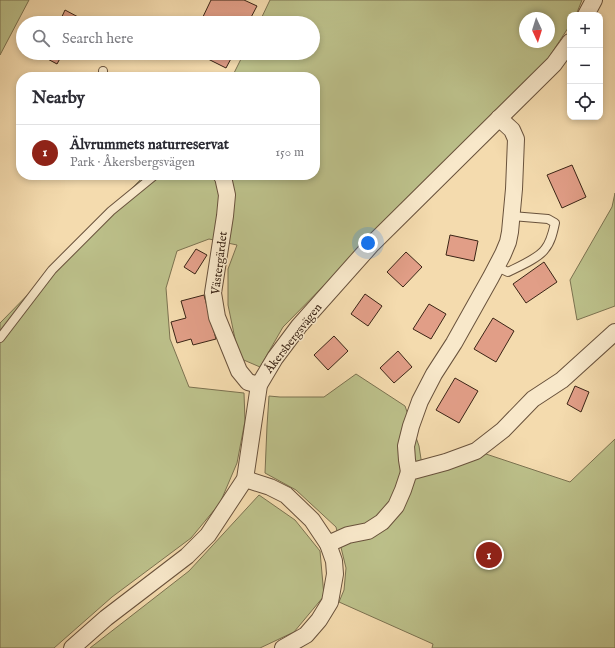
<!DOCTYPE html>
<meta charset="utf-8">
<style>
:root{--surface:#fff;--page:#f2f2f3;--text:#2b2b33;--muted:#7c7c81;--line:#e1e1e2;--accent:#8f2418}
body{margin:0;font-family:"IM FELL English",serif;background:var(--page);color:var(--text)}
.controls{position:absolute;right:12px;top:12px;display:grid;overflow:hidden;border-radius:8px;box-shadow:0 2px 6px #0003}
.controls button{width:36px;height:36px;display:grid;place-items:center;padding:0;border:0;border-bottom:1px solid var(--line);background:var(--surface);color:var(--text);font:20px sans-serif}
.compass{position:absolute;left:519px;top:12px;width:36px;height:36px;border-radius:50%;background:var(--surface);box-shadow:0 2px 6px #0003;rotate:176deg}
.you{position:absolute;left:368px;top:243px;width:14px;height:14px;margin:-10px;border:3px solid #fff;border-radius:50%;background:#1a73e8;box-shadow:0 0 0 6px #1a73e833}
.badge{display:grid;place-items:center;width:26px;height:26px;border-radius:50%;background:var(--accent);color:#fff;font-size:13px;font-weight:700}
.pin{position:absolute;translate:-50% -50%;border:2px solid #fff;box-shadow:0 1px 4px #0006}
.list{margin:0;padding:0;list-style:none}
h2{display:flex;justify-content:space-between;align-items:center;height:52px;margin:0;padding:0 16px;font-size:17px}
h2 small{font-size:13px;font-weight:400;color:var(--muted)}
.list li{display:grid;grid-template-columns:26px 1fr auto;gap:12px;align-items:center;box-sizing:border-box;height:56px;padding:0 16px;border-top:1px solid var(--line)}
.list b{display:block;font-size:15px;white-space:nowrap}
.list p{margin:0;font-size:13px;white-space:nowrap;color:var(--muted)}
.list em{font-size:13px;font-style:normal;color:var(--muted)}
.icon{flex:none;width:22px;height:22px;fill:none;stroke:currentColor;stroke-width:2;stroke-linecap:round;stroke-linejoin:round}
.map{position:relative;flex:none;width:615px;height:648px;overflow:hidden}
.search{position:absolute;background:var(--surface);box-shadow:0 2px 6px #0003;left:16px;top:16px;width:304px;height:44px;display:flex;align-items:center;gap:10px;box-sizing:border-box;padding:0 14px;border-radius:22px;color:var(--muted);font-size:15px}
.panel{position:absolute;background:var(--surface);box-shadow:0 2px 6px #0003;left:16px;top:72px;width:304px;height:108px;border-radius:16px}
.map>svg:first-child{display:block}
.green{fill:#bcc08a;stroke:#7c7250;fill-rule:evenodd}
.building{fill:#e19e87;stroke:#3b2516}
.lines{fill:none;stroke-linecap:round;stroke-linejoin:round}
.service-casing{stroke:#69523c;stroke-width:10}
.minor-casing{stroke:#69523c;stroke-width:18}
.service{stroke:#f8e8ca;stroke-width:8}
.minor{stroke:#f8e8ca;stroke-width:16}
.labels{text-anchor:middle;stroke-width:3;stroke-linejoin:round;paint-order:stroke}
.street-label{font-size:12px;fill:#3b2516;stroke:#f8e8ca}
</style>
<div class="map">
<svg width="615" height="648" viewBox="0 0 615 648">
<rect width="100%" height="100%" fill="#f4dbae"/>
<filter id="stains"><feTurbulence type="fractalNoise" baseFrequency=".005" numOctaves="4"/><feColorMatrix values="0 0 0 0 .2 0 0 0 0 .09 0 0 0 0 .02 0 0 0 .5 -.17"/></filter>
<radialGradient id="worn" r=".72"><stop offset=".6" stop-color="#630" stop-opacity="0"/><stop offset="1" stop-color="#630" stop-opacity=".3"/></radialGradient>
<g class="green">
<polygon points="0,0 29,0 0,55"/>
<path d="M270,0h312l-6,15h-6v10l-21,32 -266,270 -23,40 -21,-9 -11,-53v-36l9,-24 -28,-6 -32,12 -11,37 4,51 19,48 55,6 1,28 -8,42 -17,40 -29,35 -79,59 -58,51h-54v-325l145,-148h170v-98h-83l12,-24h69v-30h-54zM525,18h24v24h-24z"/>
<polygon points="615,193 615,306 577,320 570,280 612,207"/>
<polygon points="356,374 405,406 419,446 423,472 483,453 570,482 615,439 615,648 432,648 433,644 339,602 344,590 346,568 336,527 296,490 265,473 267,426 269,396 280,397 324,397"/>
<polygon points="259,495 295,520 320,551 324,596 294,632 260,648 90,648 189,571"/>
</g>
<g class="building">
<polygon points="211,0 244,0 257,6 248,23 200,23"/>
<polygon points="65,10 80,18 78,23 59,23"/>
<polygon points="43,53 63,53 57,64 42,56"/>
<polygon points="196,53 234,53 226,68"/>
<polygon points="572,165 586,197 562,208 547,175"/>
<polygon points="450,235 478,241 474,261 446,255"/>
<polygon points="196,249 207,255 195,274 184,267"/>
<polygon points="406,252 422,267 403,287 387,272"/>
<polygon points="544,262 557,282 526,303 513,284"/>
<polygon points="365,294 382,306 368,326 351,314"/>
<polygon points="204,295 216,339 193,345 191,339 177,343 171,322 186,318 181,301"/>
<polygon points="429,304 446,314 431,339 413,329"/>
<polygon points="493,318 514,331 496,362 474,349"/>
<polygon points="334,336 348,351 328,370 314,355"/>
<polygon points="398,351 412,367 394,383 380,368"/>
<polygon points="455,378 478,391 459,423 436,410"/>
<polygon points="575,386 589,392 581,412 567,404"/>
</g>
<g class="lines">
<defs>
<g id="service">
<polyline points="103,71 103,77"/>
<path d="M497,267l11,5c10,-5 31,-14 37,-23 6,-7 8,-17 10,-26l-7,-4 -36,-3"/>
<polyline points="0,338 52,270 111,211 155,175"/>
</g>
<g id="minor">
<polyline points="586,15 594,0"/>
<polyline points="221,175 223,177 227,195 225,216 213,293 217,317 239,371 248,382 259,385"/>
<polyline points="409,472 407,460 406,446 411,426 420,401 434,374 454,343 491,277 503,254 508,242 510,232 514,189 516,139 512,130 499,118"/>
<polyline points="245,479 270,487 286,495 312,520 328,544 334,561 335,574 330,602 319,620 306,635 283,648"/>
<polyline points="328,544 348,535 368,531 382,522 396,506 403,490 409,472 446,462 476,451 503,430 533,399 562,380 615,332"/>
<polyline points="72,648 106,618 187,556 208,535 245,479 259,385 275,358 299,326 372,244 554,64 570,42"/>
</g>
</defs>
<use href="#service" class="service-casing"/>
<use href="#minor" class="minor-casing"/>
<use href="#service" class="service"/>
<use href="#minor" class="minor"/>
</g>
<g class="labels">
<g class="street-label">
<text transform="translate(219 263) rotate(-83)" y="4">Västergärdet</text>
<text transform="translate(293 338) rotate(-52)" y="4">Åkersbergsvägen</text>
</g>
</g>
<rect width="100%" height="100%" filter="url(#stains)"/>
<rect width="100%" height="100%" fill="url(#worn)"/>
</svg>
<div class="controls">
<button>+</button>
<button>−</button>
<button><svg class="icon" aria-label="locate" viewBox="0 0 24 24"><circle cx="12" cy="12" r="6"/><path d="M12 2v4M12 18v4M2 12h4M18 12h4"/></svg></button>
</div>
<svg class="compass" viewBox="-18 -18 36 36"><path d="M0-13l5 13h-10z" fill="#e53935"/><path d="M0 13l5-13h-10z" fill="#7c7c81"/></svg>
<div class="you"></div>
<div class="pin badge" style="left:489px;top:555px">1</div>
<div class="search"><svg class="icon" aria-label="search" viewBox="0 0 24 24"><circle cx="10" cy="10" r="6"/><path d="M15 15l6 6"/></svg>Search here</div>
<section class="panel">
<h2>Nearby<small></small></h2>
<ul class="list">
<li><span class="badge">1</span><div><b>Älvrummets naturreservat</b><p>Park · Åkersbergsvägen</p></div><em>150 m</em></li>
</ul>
</section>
</div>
